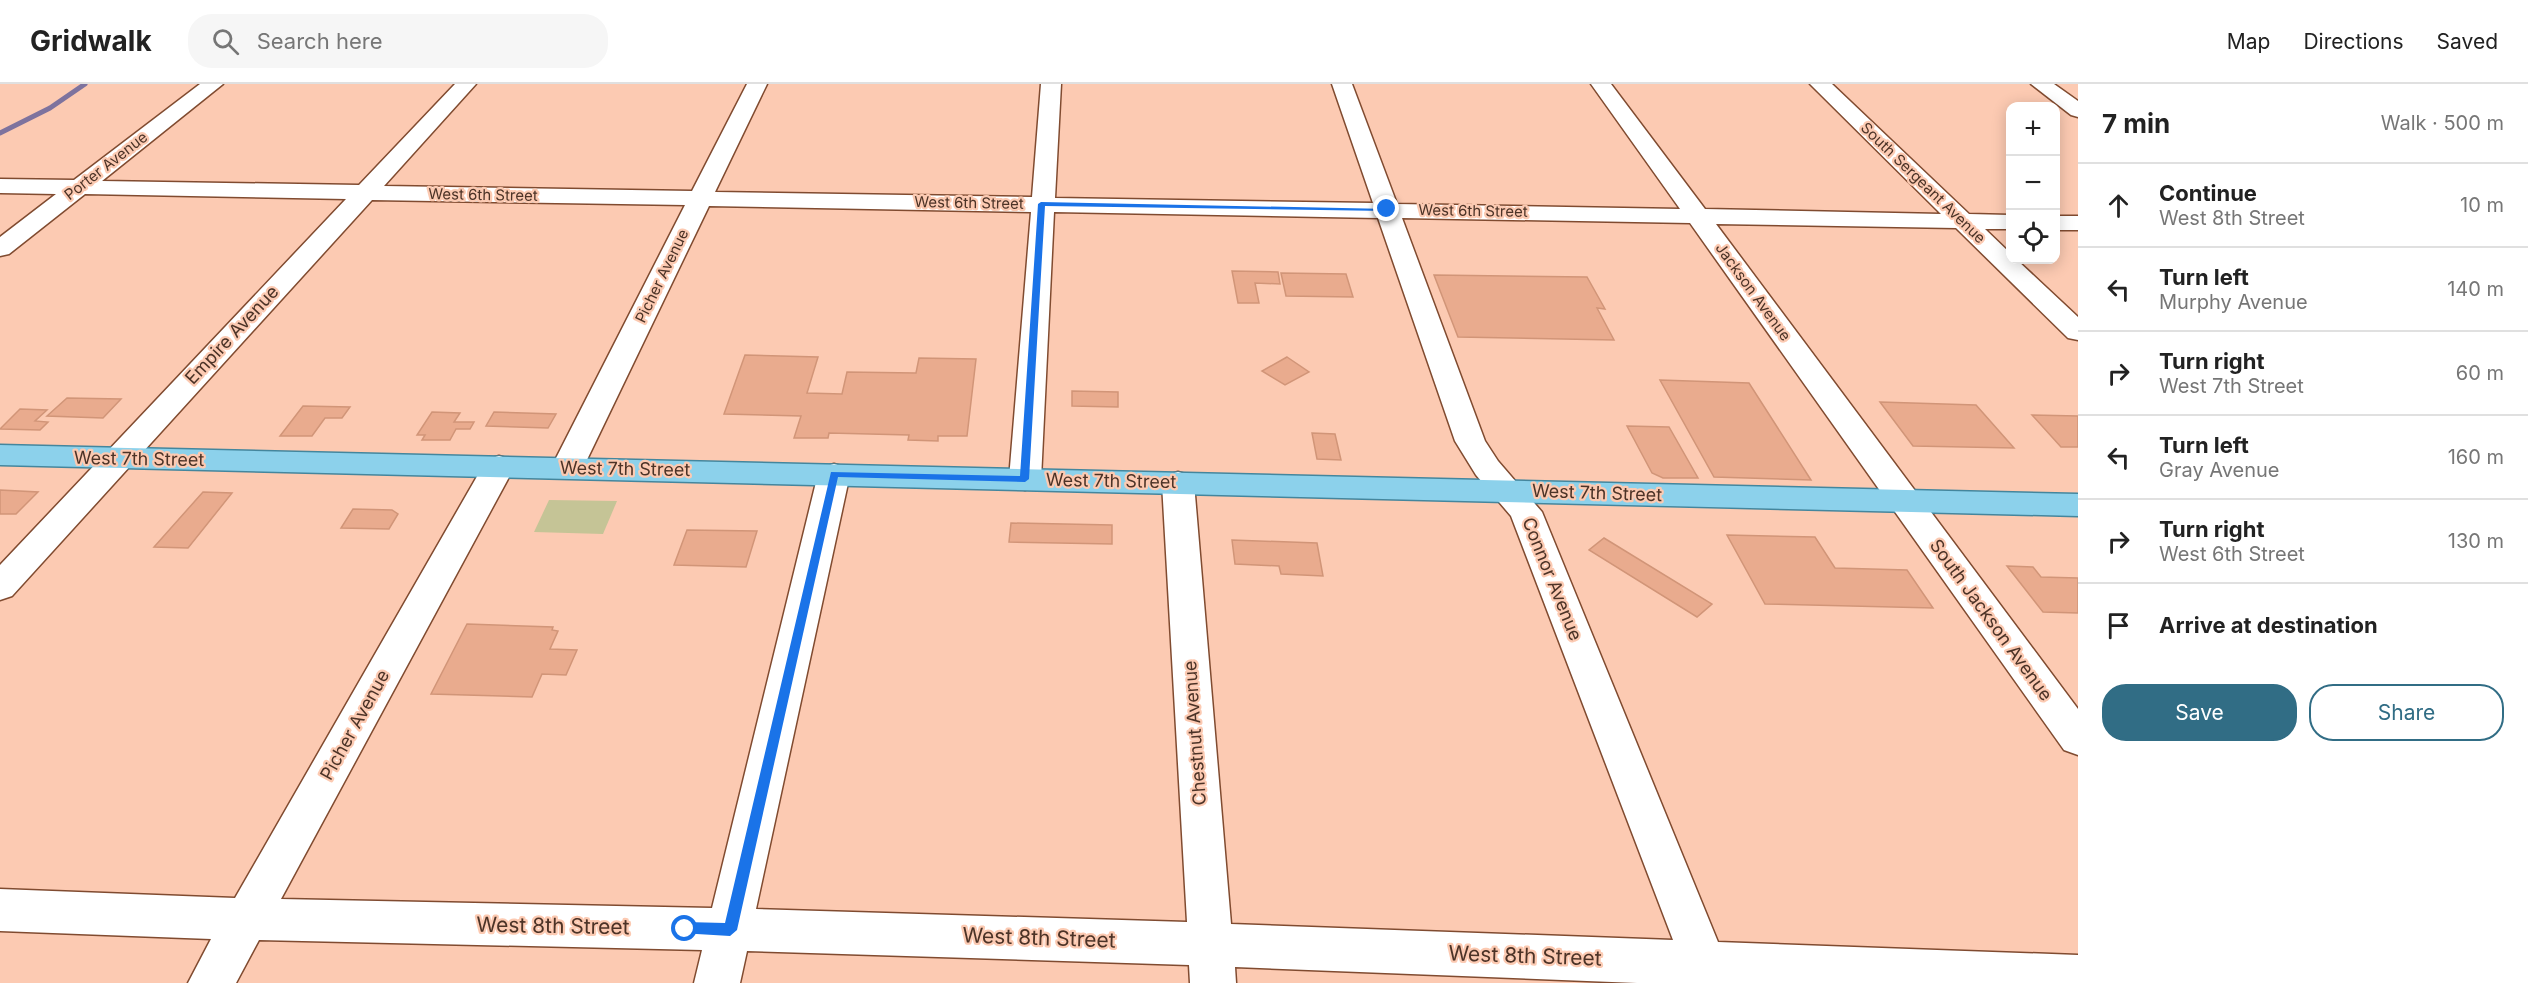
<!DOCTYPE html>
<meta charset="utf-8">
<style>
:root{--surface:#fff;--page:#f6f6f6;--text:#222;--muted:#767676;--line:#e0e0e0;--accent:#316d85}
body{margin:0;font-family:Inter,sans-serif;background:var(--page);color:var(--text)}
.controls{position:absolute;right:18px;top:18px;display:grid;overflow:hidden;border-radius:12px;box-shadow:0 3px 15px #0003}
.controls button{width:54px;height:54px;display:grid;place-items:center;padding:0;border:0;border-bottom:2px solid var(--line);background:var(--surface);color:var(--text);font:30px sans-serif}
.stop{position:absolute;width:18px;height:18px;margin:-14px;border:4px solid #1a73e8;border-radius:50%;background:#fff}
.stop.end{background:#1a73e8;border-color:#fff;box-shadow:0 2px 6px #0008}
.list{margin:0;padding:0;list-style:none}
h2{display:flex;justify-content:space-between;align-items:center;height:78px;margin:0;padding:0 24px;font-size:26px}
h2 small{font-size:20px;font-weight:400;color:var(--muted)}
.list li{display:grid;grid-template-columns:39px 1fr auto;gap:18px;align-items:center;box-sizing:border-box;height:84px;padding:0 24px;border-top:2px solid var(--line)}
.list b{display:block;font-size:22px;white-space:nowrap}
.list p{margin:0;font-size:20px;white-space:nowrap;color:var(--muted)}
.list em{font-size:20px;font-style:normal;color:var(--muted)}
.actions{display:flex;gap:12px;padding:18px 24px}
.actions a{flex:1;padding:14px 0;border:2px solid var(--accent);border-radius:24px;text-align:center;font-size:21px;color:var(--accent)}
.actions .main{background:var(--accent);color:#fff}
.icon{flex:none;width:33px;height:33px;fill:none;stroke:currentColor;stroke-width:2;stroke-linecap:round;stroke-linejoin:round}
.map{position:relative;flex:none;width:2078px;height:899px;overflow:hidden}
header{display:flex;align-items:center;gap:36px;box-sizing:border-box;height:84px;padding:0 30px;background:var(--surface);border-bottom:2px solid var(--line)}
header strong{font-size:28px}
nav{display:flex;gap:33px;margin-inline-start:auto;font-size:21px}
.search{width:420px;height:54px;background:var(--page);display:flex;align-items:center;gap:15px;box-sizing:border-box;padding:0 21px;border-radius:24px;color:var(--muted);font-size:22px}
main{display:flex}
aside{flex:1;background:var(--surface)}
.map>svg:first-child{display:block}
.green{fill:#c5c496}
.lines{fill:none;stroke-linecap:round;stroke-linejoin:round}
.stream{stroke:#7e739e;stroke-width:5}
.building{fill:#e9ab8e;stroke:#d19578;stroke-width:1.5}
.minor-casing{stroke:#804b30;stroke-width:3}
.major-casing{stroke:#44869d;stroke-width:3}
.minor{fill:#fff;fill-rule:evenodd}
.major{fill:#8cd1eb;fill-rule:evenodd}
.route{fill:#1a73e8}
.labels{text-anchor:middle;stroke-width:4.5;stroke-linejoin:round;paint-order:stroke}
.far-street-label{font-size:15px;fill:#4c3327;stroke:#fccab2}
.street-label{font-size:18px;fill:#4c3327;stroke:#fccab2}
.near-street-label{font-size:21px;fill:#4c3327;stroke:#fccab2}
</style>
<header>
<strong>Gridwalk</strong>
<div class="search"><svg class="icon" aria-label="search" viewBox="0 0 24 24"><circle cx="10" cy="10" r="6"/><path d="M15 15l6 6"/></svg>Search here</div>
<nav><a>Map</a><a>Directions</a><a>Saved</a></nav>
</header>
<main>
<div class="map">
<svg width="2078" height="899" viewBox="0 0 2078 899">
<rect width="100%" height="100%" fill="#fccab2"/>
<polygon class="green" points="549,416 617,417 603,450 534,448"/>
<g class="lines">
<polyline class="stream" points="0,49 50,24 85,0"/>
</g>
<g class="building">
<polygon points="1232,187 1278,188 1280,200 1255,199 1259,219 1238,219"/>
<polygon points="1281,189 1346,190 1353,213 1286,212"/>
<polygon points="1434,191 1587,193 1605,225 1597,224 1614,256 1458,253"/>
<polygon points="745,271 818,273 807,309 842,310 847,288 916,289 919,274 976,275 967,352 938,352 938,357 908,356 909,351 829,349 828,354 794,354 801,332 724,330"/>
<polygon points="1287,273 1309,288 1285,301 1262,287"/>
<polygon points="1660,296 1749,299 1811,396 1714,393"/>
<polygon points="1072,307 1118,308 1118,323 1072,322"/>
<polygon points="67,314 121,315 103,334 47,332"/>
<polygon points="1880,318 1976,321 2014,364 1913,362"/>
<polygon points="303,322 350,323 342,334 325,334 312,352 280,352"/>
<polygon points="20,325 47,326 35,337 48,338 40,346 0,345"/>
<polygon points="432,328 460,329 454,338 474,338 470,345 456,345 450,356 422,356 425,351 417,351"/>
<polygon points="494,328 556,330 548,344 486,342"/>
<polygon points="2032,331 2078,332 2078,363 2061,363"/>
<polygon points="1627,342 1669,343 1698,394 1663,394 1652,389"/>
<polygon points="1312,349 1335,350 1341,376 1317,375"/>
<polygon points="0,406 38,408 16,430 0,430"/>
<polygon points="203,408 232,409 188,464 154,463"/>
<polygon points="353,425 392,426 398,430 389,445 341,444"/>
<polygon points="1011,439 1112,441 1112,460 1009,458"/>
<polygon points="687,446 757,447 746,483 674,481"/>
<polygon points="1727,451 1815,453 1835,484 1907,486 1933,524 1765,520"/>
<polygon points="1604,454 1712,520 1697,533 1589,466"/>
<polygon points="1232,456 1317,459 1323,492 1281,490 1279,482 1235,480"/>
<polygon points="2007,482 2033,483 2041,493 2078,494 2078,529 2043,528"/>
<polygon points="467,540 553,543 552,546 558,547 550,565 577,566 566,591 542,590 532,613 431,610"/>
</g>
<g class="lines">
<defs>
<g id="minor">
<polygon points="200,0 223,0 102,97 359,101 455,0 476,0 384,102 692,107 747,0 767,0 715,108 1032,113 1041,0 1061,0 1055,114 1373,119 1332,0 1352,0 1397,120 1680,125 1591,0 1611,0 1705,125 1941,130 1810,0 1832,0 1969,130 2010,131 2010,145 1985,145 2010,169 2010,176 2017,176 2078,233 2078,256 2068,254 1956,144 1716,140 2078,625 2078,671 2064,666 1690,139 1402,134 1485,357 1498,377 1542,428 1718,858 2078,871 2078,899 1637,899 1235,883 1236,899 1190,899 1189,881 747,867 740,899 694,899 702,866 259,856 236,899 188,899 211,855 0,847 0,805 235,814 483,382 488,375 499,372 510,375 515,382 281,815 712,824 818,390 823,383 834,380 845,383 850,390 756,825 1187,838 1162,399 1167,391 1178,388 1189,391 1194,399 1231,840 1673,856 1511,432 1476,391 1455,357 1378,134 1054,128 1041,395 1036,402 1025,406 1014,402 1009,395 1031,128 709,122 583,384 578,391 567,394 556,391 551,384 685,121 372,116 12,512 0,516 0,481 346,115 85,110 9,170 0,172 0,153 56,110 0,109 0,95 74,96"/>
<polygon points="2031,0 2054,0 2078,17 2078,33 2071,31"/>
<rect x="2056" y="132" width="22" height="14"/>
</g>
<polygon id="major" points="0,361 2078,410 2078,432 0,381"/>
</defs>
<use href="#minor" class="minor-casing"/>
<use href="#major" class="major-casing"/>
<use href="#minor" class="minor"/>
<use href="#major" class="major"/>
</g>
<polygon class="route" points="1041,118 1390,125 1387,127 1045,122 1029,395 1025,398 838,393 737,846 730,852 680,849 678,845 685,838 725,839 831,388 1020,392 1038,120"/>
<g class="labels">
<g class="far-street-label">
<text transform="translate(106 82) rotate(-38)" y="5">Porter Avenue</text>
<text transform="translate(1923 99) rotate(44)" y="5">South Sergeant Avenue</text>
<text transform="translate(483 111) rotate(1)" y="5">West 6th Street</text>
<text transform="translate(969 119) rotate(1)" y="5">West 6th Street</text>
<text transform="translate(1473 127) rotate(1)" y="5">West 6th Street</text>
<text transform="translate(662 192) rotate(-64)" y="5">Picher Avenue</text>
<text transform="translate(1753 208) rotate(54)" y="5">Jackson Avenue</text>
</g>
<g class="street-label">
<text transform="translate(232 251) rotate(-47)" y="6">Empire Avenue</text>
<text transform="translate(139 375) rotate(1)" y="6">West 7th Street</text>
<text transform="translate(625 385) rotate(1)" y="6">West 7th Street</text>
<text transform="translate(1111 397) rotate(1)" y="6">West 7th Street</text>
<text transform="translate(1597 409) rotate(2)" y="6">West 7th Street</text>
<text transform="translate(1552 495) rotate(68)" y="6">Connor Avenue</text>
<text transform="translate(1991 536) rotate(54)" y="6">South Jackson Avenue</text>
<text transform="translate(355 641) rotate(-61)" y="6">Picher Avenue</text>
<text transform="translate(1195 649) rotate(-94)" y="6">Chestnut Avenue</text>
</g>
<g class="near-street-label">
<text transform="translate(553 842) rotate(1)" y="7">West 8th Street</text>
<text transform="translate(1039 854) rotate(2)" y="7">West 8th Street</text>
<text transform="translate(1525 872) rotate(2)" y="7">West 8th Street</text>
</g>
</g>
</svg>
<div class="controls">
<button>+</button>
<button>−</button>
<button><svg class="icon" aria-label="locate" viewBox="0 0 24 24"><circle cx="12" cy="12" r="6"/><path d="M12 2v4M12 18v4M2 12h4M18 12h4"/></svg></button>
</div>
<div class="stop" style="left:685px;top:845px"></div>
<div class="stop end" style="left:1387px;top:125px"></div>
</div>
<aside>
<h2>7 min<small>Walk · 500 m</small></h2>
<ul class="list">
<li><svg class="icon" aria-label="ahead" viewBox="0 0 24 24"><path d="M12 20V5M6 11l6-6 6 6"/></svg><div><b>Continue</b><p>West 8th Street</p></div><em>10 m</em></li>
<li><svg class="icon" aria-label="left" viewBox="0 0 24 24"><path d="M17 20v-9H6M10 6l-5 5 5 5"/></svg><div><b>Turn left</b><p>Murphy Avenue</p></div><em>140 m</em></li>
<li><svg class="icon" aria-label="right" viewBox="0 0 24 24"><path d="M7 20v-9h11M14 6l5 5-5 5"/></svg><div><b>Turn right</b><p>West 7th Street</p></div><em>60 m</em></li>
<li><svg class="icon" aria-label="left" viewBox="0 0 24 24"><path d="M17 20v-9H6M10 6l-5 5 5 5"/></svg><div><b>Turn left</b><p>Gray Avenue</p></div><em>160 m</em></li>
<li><svg class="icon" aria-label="right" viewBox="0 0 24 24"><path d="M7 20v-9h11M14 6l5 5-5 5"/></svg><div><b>Turn right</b><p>West 6th Street</p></div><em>130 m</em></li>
<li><svg class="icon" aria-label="arrive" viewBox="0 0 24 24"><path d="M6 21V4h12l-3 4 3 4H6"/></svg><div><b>Arrive at destination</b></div></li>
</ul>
<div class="actions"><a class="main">Save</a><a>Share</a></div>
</aside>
</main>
